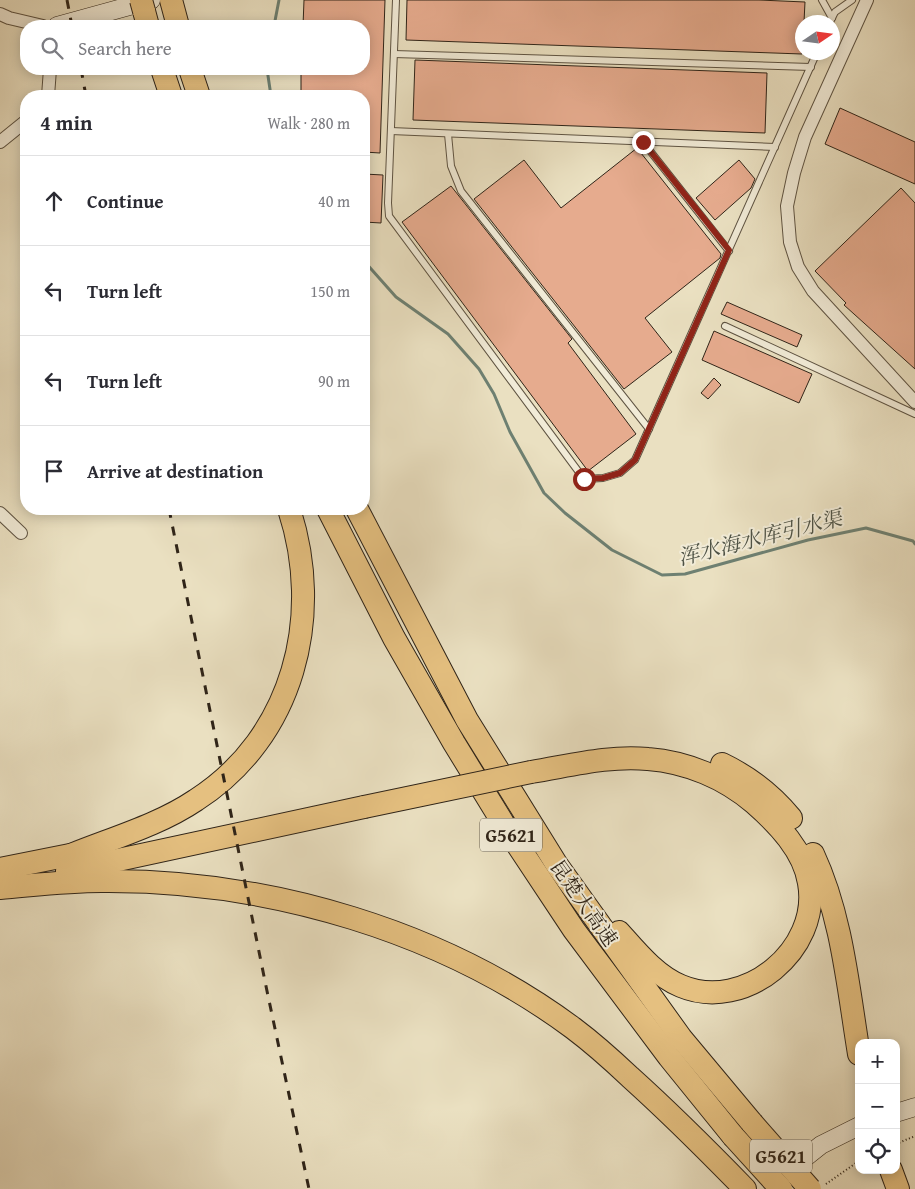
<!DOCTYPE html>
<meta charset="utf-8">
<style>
:root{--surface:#fff;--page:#f2f2f3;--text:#2b2b33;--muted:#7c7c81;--line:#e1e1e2}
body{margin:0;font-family:"Gentium Book Plus","Noto Serif SC",serif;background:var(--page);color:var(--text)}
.controls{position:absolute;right:15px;bottom:15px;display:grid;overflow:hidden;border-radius:10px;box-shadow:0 2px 12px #0003}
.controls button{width:45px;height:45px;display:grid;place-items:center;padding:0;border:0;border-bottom:1px solid var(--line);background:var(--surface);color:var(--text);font:25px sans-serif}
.compass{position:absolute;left:795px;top:15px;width:45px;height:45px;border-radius:50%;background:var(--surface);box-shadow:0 2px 12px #0003;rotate:77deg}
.stop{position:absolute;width:15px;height:15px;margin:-11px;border:4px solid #8f2418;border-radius:50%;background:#fff}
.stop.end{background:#8f2418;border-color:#fff;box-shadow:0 1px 5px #0008}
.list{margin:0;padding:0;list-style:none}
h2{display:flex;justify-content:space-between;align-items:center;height:65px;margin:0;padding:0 20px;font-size:21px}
h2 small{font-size:16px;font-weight:400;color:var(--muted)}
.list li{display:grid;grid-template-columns:32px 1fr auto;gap:15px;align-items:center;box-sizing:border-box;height:90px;padding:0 20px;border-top:1px solid var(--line)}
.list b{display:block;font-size:19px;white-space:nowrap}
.list em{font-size:16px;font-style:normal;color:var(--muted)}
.icon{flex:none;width:28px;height:28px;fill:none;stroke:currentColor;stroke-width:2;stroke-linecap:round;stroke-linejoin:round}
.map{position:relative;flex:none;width:915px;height:1189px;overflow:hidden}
.search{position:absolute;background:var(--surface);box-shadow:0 2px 12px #0003;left:20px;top:20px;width:350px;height:55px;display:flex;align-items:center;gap:12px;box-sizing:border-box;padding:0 18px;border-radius:20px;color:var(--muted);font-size:19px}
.panel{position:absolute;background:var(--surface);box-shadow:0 2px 12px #0003;left:20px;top:90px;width:350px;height:425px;border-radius:20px}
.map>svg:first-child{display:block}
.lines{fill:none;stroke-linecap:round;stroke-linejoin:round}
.stream{stroke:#6e8072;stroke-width:3}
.building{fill:#e6ab8e;stroke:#2f2418}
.lane-casing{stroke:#5e5342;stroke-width:8}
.street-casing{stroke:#5e5342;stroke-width:14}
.secondary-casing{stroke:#2f2418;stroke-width:19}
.highway-casing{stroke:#2f2418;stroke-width:24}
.path{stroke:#2f2418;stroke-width:2;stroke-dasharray:1 2.5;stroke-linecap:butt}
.lane{stroke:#f1ebd7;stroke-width:6}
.street{stroke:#f1ebd7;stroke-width:12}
.secondary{stroke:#f1ebd7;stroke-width:18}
.highway{stroke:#e5c080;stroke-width:22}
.rail{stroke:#2f2418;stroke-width:3;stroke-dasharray:9 9;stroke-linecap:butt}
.highway-bridge-casing{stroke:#2f2418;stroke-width:24;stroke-linecap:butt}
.highway-bridge{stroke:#e5c080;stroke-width:22}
.route{stroke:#8f2418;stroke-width:6}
.labels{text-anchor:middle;stroke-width:4;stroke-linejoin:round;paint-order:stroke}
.shield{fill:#f1ebd7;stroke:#696051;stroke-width:1}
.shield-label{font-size:19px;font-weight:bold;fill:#2f2418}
.street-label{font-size:20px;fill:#2f2418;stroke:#f1ebd7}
.water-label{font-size:21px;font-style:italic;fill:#4e5245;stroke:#f1ebd7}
</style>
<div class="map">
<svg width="915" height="1189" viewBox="0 0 915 1189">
<rect width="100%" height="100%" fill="#eae0c1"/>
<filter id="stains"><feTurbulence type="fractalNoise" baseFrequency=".004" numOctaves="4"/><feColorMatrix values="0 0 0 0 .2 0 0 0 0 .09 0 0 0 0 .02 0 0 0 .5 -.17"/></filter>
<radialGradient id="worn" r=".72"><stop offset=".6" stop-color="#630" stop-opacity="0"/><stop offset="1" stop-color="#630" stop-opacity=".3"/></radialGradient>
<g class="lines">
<g class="stream">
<polyline points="274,26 279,0"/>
<polyline points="267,69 271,96"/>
<polyline points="364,261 396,297 448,334 479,369 494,394 510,432 544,493 565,513 612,550 662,575 685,574 808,540 866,528 913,541 915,544"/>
</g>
</g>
<g class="building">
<polygon points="304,0 385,0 380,153 364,152 364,96 301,96 301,69 364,69 364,26 303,26"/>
<polygon points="407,0 759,0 805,2 804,22 802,22 802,54 406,40"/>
<polygon points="415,60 767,73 765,133 413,120"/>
<polygon points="840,108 915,142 915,184 825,144"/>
<polygon points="637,148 721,254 720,258 645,318 672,352 624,389 474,199 524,160 561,208"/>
<polygon points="739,160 755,179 751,188 715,220 696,198"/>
<polygon points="364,174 383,175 381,223 364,222"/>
<polygon points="451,186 572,339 568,343 636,434 588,471 402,222"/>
<polygon points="901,188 915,203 915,369 844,305 846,303 815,271"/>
<polygon points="727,302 802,335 797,347 721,314"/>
<polygon points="714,331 812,374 799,403 702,360"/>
<polygon points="714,378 721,385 708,399 701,393"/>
</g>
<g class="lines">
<defs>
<g id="lane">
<polyline points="396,0 388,203 389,216 584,479 603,478 620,473 635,460 817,52"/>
<polyline points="822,0 832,18"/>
<polyline points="830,22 835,12 852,0"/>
<polyline points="394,54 811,67"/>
<polyline points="391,131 775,147"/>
<polyline points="448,134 451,166 461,191 649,429"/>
<polyline points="643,142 729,251"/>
<polyline points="725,326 915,414"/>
</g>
<g id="street">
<polyline points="867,0 805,137 794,173 787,206 790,242 798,267 813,291 915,402"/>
<polyline points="0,14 9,18 43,26"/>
<polyline points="48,96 50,69"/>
<polyline points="0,142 26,121"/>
<polyline points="0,513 21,533"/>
</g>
<g id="secondary">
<polyline points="57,26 151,0"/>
<polyline points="896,1113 915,1107"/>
<polyline points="782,1176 821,1145 859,1126"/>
</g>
<g id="highway">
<polyline points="171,0 178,26"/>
<polyline points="144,11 148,26"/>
<polyline points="162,69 171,96"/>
<polyline points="190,69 199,96"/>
<polyline points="328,509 394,638 454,743 503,823 574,930 669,1057 733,1136"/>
<polyline points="357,509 467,720 557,865 681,1038 752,1123"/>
<path d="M722,764c27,13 50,31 69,54"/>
<path d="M531,772c38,-6 78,-17 117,-13 39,3 77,19 106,44 24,21 50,48 55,80 12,66 -64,130 -128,103 -25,-10 -45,-35 -62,-54"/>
<path d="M813,854c29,62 35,133 46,200"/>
<path d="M71,855c42,-17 88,-30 125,-55 98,-63 128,-184 93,-291"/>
<polyline points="0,869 85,852"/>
<polyline points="67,871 364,807"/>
<path d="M0,888c36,-3 73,-8 109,-7 162,0 333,50 464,147 20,15 39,32 57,49 40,36 78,74 115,112"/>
<polyline points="891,1170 898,1189"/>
</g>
</defs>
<use href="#lane" class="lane-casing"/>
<use href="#street" class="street-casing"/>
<use href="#secondary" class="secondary-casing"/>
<use href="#highway" class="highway-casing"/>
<g class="path">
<polyline points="896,1144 915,1136"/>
<polyline points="826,1184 859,1161"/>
</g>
<use href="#lane" class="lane"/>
<use href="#street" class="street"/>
<use href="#secondary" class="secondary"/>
<use href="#highway" class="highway"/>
<g class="rail">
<polyline points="67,0 72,26"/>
<polyline points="81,69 86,96"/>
<polyline points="169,509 267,991 309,1189"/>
</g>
<defs>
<g id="highway-bridge">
<polyline points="141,0 144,11"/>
<polyline points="364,807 531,772"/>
<polyline points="752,1123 810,1189"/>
<polyline points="733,1136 781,1189"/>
</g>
</defs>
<use href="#highway-bridge" class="highway-bridge-casing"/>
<use href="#highway-bridge" class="highway-bridge"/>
</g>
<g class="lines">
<polyline class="route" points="584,479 603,478 620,473 635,460 729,250 643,142"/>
</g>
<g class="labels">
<g class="shield">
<rect x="480" y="818.5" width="62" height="33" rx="4"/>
<rect x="750" y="1139.5" width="62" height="33" rx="4"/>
</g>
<g class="shield-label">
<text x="511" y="842">G5621</text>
<text x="781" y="1163">G5621</text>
</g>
<g class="street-label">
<text transform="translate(584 903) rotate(55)" y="7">昆楚大高速</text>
</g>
<g class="water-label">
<text transform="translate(760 538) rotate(-14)" y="7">浑水海水库引水渠</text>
</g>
</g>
<rect width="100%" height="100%" filter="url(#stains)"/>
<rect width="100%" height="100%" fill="url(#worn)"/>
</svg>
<div class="controls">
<button>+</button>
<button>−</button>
<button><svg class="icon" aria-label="locate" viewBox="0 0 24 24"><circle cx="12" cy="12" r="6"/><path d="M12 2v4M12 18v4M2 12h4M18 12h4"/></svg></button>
</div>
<svg class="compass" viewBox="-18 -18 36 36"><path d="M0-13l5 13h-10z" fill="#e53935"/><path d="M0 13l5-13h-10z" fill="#7c7c81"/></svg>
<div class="stop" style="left:584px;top:479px"></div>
<div class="stop end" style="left:643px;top:142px"></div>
<div class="search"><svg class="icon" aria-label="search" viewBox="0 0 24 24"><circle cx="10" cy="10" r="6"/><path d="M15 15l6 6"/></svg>Search here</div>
<section class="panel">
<h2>4 min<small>Walk · 280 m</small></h2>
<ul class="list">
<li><svg class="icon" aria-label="ahead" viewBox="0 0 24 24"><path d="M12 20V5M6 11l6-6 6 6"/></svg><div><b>Continue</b></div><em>40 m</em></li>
<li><svg class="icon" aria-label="left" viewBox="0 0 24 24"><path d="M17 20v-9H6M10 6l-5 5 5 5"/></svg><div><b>Turn left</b></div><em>150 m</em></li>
<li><svg class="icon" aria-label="left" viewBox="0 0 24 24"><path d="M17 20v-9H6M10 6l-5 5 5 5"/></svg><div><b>Turn left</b></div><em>90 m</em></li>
<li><svg class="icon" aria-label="arrive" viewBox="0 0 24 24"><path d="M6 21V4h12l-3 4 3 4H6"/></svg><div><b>Arrive at destination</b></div></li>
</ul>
</section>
</div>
